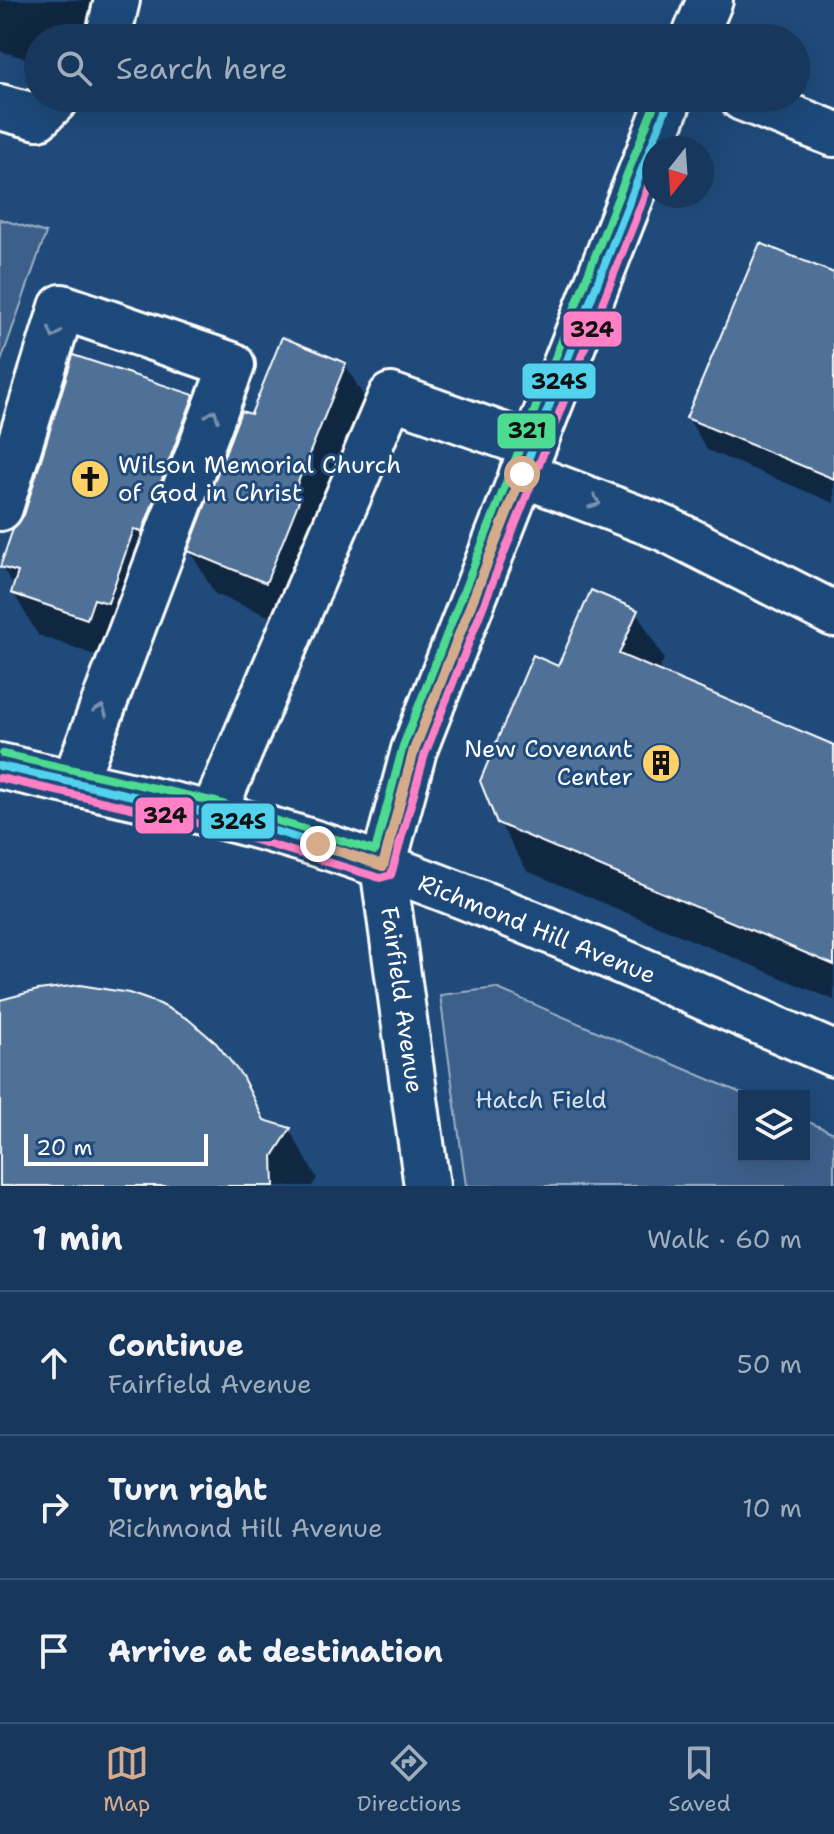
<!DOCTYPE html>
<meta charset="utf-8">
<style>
:root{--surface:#17385c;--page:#203f62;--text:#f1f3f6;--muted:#9eacbb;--line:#365272;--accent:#d6ab8b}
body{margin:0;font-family:"Shantell Sans",sans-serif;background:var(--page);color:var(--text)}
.controls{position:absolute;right:24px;bottom:24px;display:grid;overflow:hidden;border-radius:0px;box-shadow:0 8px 32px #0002}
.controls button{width:72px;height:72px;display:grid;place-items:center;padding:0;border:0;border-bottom:2px solid var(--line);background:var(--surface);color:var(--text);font:40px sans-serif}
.compass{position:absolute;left:642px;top:136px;width:72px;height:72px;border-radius:50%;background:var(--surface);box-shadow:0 8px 32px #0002;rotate:197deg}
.scale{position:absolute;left:24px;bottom:20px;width:184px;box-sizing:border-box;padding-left:8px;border:4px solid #fff;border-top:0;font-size:22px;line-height:28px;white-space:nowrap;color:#fff;-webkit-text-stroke:6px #1f4a7a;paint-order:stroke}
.stop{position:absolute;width:24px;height:24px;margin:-18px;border:6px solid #d6ab8b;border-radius:50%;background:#fff}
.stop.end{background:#d6ab8b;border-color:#fff;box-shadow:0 2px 8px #0008}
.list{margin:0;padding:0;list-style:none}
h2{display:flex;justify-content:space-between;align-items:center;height:104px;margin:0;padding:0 32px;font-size:34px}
h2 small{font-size:26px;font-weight:400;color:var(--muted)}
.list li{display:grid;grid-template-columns:52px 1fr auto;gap:24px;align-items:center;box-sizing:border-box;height:144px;padding:0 32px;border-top:2px solid var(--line)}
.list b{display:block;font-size:30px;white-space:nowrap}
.list p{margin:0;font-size:26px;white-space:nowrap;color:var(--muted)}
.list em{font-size:26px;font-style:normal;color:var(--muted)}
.icon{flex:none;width:44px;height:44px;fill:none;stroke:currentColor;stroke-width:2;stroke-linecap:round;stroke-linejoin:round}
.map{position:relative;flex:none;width:834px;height:1186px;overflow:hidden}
.search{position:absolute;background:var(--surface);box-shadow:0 8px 32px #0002;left:24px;right:24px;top:24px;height:88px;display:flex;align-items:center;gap:20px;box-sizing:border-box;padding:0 28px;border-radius:44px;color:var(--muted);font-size:30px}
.sheet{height:536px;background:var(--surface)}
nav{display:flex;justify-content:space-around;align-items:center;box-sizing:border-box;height:112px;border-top:2px solid var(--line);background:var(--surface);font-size:22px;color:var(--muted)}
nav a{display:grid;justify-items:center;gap:4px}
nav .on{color:var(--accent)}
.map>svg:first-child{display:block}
.green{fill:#3c618b;stroke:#9eb0c5;stroke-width:2}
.shadow{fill:#0007}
.building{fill:#507197;stroke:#fff;stroke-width:2}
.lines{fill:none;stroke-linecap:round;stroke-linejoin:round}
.minor-casing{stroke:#fff;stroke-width:50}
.major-casing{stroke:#fff;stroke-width:50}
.minor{stroke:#1f4a7a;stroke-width:44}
.major{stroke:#1f4a7a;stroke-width:44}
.bus-1-casing{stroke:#1f4a7a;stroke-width:14}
.bus-2-casing{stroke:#1f4a7a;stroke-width:14}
.bus-3-casing{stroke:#1f4a7a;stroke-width:14}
.bus-1{stroke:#53d2ee;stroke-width:8}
.bus-2{stroke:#ff80c5;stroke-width:8}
.bus-3{stroke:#4ddb92;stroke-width:8}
.oneway{stroke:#7992af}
.route{stroke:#d6ab8b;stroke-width:10}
.labels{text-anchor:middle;stroke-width:6;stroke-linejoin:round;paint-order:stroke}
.poi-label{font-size:24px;fill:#fff;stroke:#1f4a7a;text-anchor:start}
.street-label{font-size:24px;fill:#fff;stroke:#1f4a7a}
.park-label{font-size:24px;fill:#d8dfe8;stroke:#1f4a7a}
.line-badge{stroke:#1f4a7a;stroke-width:3}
.pale-badge-label{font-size:22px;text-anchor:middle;font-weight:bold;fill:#111}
</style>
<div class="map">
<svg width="834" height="1186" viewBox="0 0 834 1186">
<rect width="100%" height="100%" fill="#1f4a7a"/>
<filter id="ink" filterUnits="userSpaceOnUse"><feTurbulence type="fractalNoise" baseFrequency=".0125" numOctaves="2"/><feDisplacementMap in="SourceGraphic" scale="16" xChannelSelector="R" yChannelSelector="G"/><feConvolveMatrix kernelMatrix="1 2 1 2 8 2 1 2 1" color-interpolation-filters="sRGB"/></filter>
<g filter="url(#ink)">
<g class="green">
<polygon points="0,219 46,233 0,364"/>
<polygon points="496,988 748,1096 744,1096 744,1156 804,1156 804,1120 834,1133 834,1186 466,1186 440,995"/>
</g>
<g class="shadow">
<polygon points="0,0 135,0 123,38 38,38 38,62 0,51"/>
<polygon points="834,276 834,503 707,450 688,418"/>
<polygon points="345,364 370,408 291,625 215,594 190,551"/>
<polygon points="192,397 217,440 112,661 38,635 13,592 15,588 2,567"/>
<polygon points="636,611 664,659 658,673 834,747 834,1000 527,871 499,822 560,669"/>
<polygon points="0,1004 251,1095 267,1122 289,1129 317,1178 312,1186 0,1186"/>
</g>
<g class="building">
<polygon points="760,243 834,273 834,479 686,418"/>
<polygon points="282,337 346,363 292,497 299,501 266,583 188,551 241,411 251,414"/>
<polygon points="73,355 194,395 142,532 134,529 108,603 94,599 87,619 11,593 18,572 0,567 13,529 24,515"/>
<polygon points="591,590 638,610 619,654 834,745 834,965 497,823 480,781 533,655 558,666"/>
<polygon points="80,985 129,993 160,1004 188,1019 216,1043 242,1076 264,1120 291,1128 273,1156 274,1186 0,1186 0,1000 38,990"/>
</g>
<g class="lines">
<defs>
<g id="minor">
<polyline points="108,38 117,0"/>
<polyline points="742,98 834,134"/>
<polyline points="0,107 38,117 57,98"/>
<polyline points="522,474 666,529 834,614"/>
<polyline points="0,508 62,307 232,365 74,783"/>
<path d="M0,766c106,25 214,45 318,78 176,57 346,137 516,210"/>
<polyline points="213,814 391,396 533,446"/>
</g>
<g id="major">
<polyline points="694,38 710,0"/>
<polyline points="427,1186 383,866 414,750 670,98"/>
</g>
</defs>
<use href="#minor" class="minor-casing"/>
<use href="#major" class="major-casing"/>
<use href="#minor" class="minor"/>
<use href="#major" class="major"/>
<defs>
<polyline id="bus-1" points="0,766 213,814 282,833 383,866 414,750 670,98"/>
<polyline id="bus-2" points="0,778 210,826 380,878 391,875 425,754 654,172"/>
<polyline id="bus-3" points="3,754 216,802 375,851 403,746 657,98"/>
</defs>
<use href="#bus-1" class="bus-1-casing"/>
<use href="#bus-2" class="bus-2-casing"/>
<use href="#bus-3" class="bus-3-casing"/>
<use href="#bus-1" class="bus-1"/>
<use href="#bus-2" class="bus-2"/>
<use href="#bus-3" class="bus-3"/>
</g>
<defs><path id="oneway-chevron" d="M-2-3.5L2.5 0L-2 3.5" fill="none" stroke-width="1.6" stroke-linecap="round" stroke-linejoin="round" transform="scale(2)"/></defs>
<g class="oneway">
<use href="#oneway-chevron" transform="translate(54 333) rotate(107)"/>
<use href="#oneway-chevron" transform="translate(213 415) rotate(-69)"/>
<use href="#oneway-chevron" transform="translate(595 502) rotate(21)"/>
<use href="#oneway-chevron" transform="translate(101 710) rotate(-69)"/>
</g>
</g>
<g class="lines" filter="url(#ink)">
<polyline class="route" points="318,844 383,866 414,750 522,474"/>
</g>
<defs>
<symbol id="church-disc" viewBox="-11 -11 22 22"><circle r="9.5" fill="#ffd166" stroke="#1f4a7a"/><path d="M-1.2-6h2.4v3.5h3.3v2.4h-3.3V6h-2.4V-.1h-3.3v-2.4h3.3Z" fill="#111"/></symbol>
<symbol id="building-disc" viewBox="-11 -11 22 22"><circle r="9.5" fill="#ffd166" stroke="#1f4a7a"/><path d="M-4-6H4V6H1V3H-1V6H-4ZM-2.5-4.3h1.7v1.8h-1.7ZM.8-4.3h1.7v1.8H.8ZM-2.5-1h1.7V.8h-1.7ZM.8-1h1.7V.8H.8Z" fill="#111"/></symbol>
</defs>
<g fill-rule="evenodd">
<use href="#church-disc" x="68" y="457" width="44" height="44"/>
<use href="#building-disc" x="639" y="741" width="44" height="44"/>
</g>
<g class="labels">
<g class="poi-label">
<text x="118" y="473">Wilson Memorial Church<tspan x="118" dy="28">of God in Christ</tspan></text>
<text x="633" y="757" text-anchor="end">New Covenant<tspan x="633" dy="28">Center</tspan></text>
</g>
<g class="street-label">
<text transform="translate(537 929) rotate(22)" y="8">Richmond Hill Avenue</text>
<text transform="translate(402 1000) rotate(82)" y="8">Fairfield Avenue</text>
</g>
<g class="park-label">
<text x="541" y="1108">Hatch Field</text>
</g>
</g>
<g class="line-badge">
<rect x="562" y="310" width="61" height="38" rx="8" fill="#ff80c5"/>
<rect x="521" y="362" width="76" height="38" rx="8" fill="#53d2ee"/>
<rect x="496" y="412" width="61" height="38" rx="8" fill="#4ddb92"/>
<rect x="134" y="796" width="61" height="39" rx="8" fill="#ff80c5"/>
<rect x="200" y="802" width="76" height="38" rx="8" fill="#53d2ee"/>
</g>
<g class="pale-badge-label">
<text x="592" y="337">324</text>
<text x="559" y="389">324S</text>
<text x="527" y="438">321</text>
<text x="165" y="823">324</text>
<text x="238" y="829">324S</text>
</g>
</svg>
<div class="controls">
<button><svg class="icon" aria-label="layers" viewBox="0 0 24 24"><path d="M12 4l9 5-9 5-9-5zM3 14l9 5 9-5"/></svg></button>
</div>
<svg class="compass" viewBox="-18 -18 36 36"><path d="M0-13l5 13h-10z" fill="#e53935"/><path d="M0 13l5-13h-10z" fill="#9eacbb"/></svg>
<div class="scale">20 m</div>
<div class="stop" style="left:522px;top:474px"></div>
<div class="stop end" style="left:318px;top:844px"></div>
<div class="search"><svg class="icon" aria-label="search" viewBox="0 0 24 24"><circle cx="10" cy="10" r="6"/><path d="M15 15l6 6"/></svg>Search here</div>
</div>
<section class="sheet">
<h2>1 min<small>Walk · 60 m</small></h2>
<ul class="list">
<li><svg class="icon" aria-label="ahead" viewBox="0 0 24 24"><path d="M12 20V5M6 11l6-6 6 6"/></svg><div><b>Continue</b><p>Fairfield Avenue</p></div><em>50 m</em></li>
<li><svg class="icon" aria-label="right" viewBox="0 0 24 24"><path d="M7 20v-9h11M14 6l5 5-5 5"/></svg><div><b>Turn right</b><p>Richmond Hill Avenue</p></div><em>10 m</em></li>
<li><svg class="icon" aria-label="arrive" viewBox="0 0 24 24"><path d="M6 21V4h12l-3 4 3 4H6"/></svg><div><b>Arrive at destination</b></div></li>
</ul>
</section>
<nav>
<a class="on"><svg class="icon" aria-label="map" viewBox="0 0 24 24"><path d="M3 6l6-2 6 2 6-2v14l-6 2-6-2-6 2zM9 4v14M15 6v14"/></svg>Map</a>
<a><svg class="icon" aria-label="directions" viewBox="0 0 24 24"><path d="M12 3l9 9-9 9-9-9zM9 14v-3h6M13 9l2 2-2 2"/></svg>Directions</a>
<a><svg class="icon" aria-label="saved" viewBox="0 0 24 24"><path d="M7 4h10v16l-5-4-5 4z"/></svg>Saved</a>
</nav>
